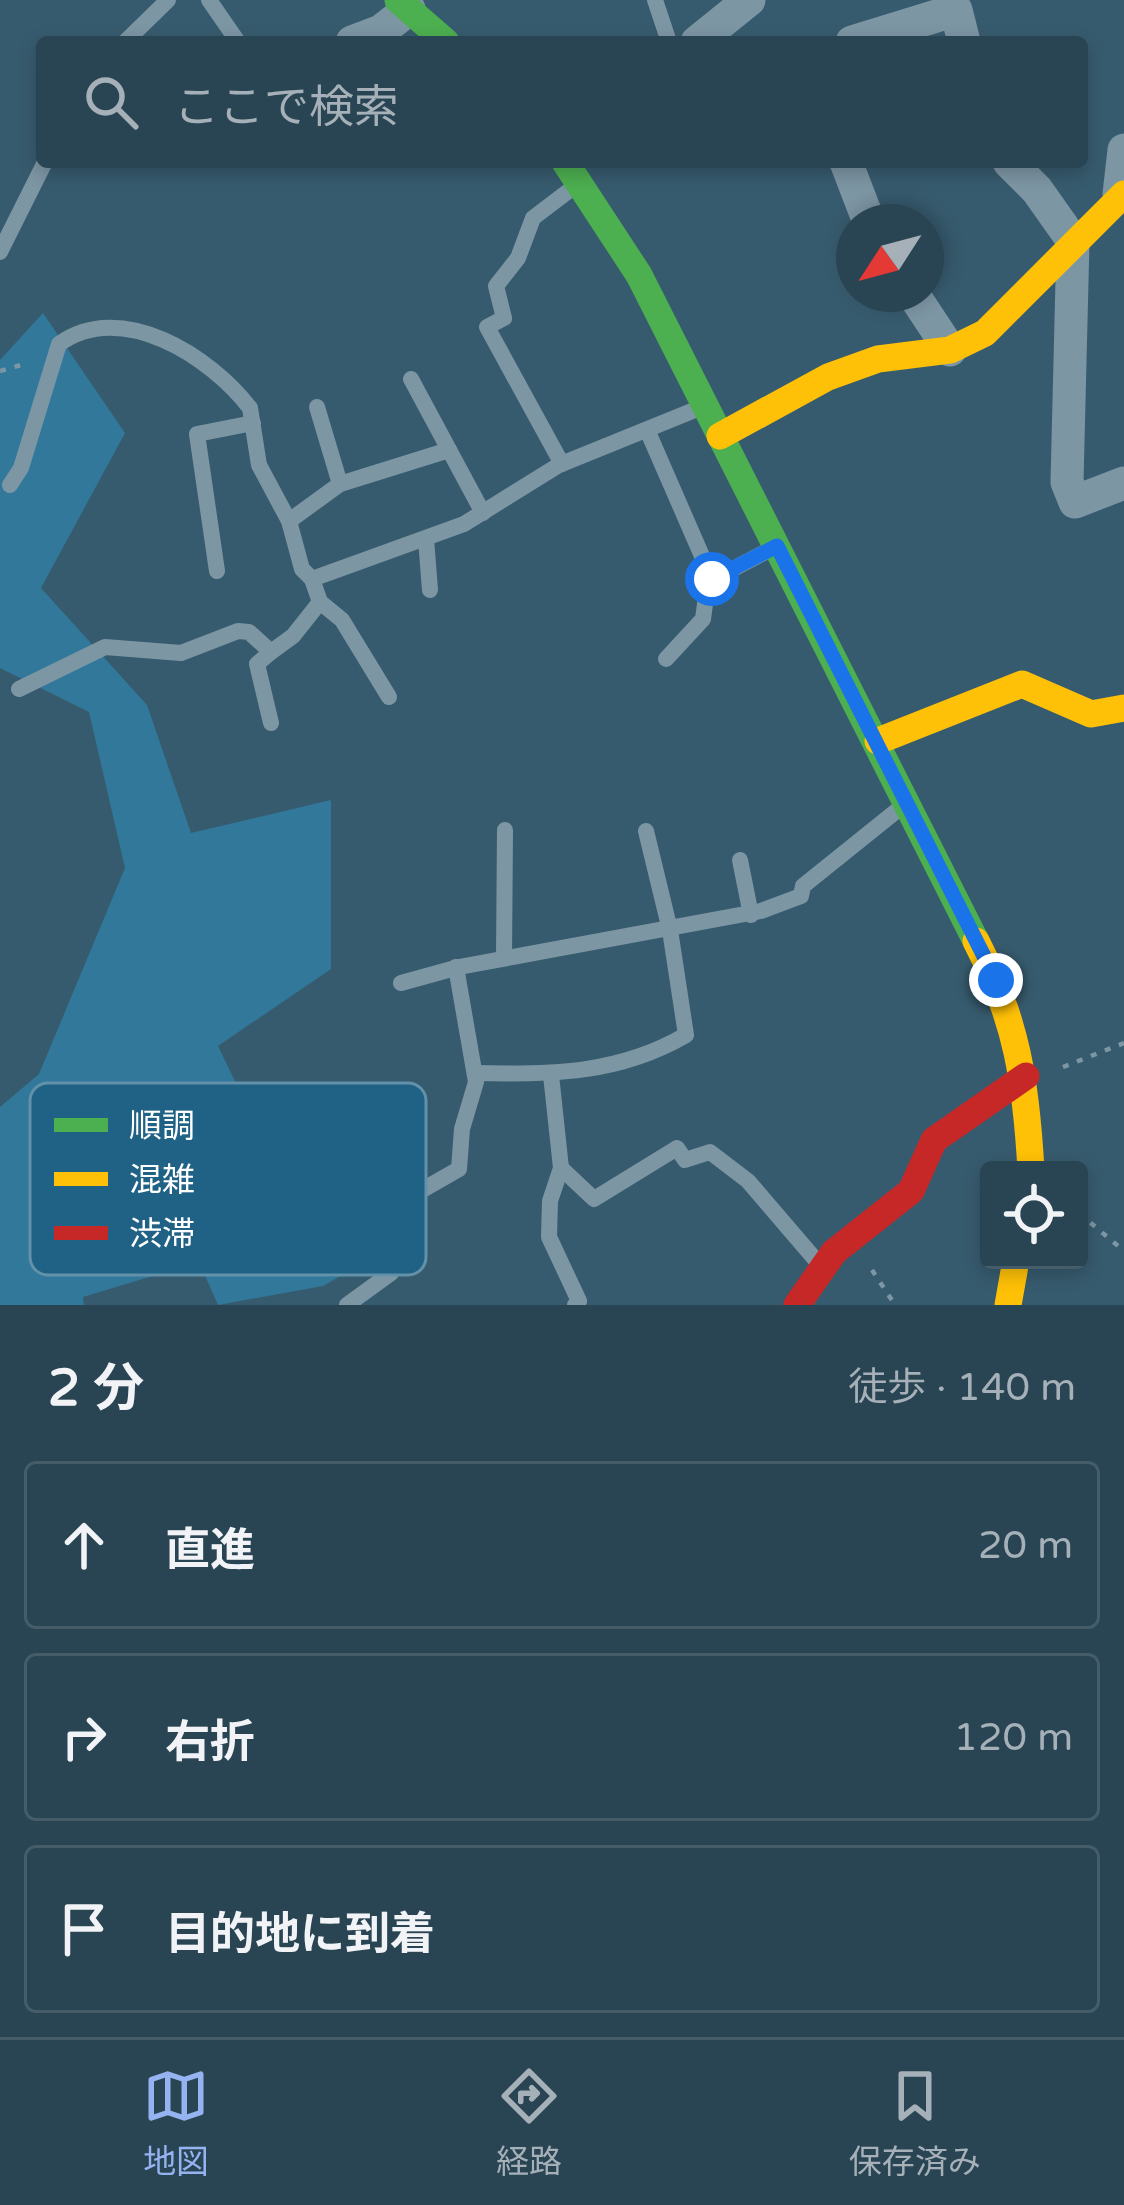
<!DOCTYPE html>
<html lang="ja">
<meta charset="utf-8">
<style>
:root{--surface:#294452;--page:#354e5c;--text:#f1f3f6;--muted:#a5b0b8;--line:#455c69;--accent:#95b2f1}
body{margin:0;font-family:"Varela Round","Noto Sans JP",sans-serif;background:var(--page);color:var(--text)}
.controls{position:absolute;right:36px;bottom:36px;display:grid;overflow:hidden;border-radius:12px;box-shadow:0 6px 18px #0003}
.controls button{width:108px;height:108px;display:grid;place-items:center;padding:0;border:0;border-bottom:3px solid var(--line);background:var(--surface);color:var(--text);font:60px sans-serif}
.compass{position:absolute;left:836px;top:204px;width:108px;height:108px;border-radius:50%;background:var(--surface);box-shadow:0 6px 18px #0003;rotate:234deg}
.stop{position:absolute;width:36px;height:36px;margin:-27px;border:9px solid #1a73e8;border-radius:50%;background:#fff}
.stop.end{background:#1a73e8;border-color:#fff;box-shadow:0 3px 12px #0008}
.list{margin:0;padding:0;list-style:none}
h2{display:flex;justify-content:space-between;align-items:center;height:156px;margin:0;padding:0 48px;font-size:51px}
h2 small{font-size:39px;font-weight:400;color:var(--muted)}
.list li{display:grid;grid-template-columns:78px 1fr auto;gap:36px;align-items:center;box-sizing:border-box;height:168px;margin:0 24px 24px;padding:0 24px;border:3px solid var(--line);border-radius:12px}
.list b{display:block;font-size:45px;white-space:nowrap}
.list em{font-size:39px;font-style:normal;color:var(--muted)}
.icon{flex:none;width:66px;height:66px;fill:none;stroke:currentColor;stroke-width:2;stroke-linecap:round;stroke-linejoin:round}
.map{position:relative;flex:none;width:1124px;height:1305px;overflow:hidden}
.search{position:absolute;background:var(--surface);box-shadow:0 6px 18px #0003;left:36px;right:36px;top:36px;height:132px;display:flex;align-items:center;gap:30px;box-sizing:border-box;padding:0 42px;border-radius:12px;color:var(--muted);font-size:45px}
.sheet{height:732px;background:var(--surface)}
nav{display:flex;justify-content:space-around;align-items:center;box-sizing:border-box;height:168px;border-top:3px solid var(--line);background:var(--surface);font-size:33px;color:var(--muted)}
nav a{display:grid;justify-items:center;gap:6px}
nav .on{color:var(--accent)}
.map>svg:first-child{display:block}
.green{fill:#31789a}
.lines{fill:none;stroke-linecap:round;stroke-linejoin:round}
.path{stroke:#7d96a4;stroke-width:4.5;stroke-dasharray:6 9;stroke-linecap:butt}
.lane{stroke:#7d96a4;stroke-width:16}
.street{stroke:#7d96a4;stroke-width:33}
.fast{stroke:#4caf50;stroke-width:27}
.slow{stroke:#ffc107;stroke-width:27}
.jam{stroke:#c62828;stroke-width:27}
.route{stroke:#1a73e8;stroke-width:15}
.key{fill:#206285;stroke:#6391aa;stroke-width:3}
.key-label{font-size:33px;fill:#fff}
</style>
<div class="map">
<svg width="1124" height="1305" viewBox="0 0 1124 1305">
<rect width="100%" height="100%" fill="#375b6e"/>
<polygon class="green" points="43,313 125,433 41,588 147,705 191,833 331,800 331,969 218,1046 262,1137 379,1112 395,1187 384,1251 323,1286 218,1305 199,1262 83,1297 84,1305 0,1305 0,1107 39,1074 125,868 89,712 0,668 0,360"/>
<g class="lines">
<g class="path">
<polyline points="0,371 28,363"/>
<polyline points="1063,1067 1124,1043"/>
<polyline points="1079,1213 1124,1251"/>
<polyline points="872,1270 895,1305"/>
</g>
<g class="lane">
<polyline points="209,0 238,42"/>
<polyline points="655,0 669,42"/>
<polyline points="125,42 168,0"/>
<polyline points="0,252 45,162"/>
<polyline points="411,379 483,513"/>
<polyline points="317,407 340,484"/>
<polyline points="648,432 712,579"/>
<polyline points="562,464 487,327 504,318 496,286 518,258 533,218 579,183"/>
<path d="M10,485l11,-17 38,-124c62,-45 151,12 191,64l9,57 30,56 13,48 10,10"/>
<polyline points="289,521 340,484 449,450"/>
<polyline points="426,539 430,590"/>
<polyline points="217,571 197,434 253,423"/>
<polyline points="320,602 342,620 389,697"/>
<polyline points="666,659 703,619 708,582 775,547"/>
<polyline points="19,689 105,647 181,653 238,631 249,632 271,652 293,636 320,602 312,579 464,524 559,465 702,407"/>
<polyline points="271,723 257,664 271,652"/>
<polyline points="740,860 751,915"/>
<polyline points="504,958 505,830"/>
<polyline points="401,983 459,967 761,911 801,896 803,886 905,804"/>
<path d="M475,1073c76,2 144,1 211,-38l-16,-105 -24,-99"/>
<polyline points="551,1075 561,1168 550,1201 549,1237 579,1301 575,1305"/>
<polyline points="561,1168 594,1199 677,1148 685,1160 710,1152 748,1181 820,1265"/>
<polyline points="347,1305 391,1273 410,1197 459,1169 462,1129 476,1082 456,967"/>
</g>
<g class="street">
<polyline points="352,42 381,31 409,9"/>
<polyline points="697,42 749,0"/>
<polyline points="852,42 956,10 964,42"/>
<polyline points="846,162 869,222"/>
<polyline points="1009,162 1037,190 1073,241 1067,482 1075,502 1124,483"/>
<polyline points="1119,194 1124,150"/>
<polyline points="913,294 950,350"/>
</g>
<g class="fast">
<polyline points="398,0 446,42"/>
<polyline points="565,162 639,275 976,941"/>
</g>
<g class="slow">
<polyline points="720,436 828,377 878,359 950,350 985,333 1124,194"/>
<polyline points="878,741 1022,684 1091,714 1124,708"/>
<path d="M976,941c41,80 50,141 55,229"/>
<polyline points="1008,1305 1016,1260"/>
</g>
<polyline class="jam" points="797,1305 834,1252 911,1191 934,1140 1026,1076"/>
</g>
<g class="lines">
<polyline class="route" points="712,579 777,546 996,980"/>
</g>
<rect x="30" y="1083" width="396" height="192" rx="18" class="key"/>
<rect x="54" y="1118" width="54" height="14" fill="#4caf50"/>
<rect x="54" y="1172" width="54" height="14" fill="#ffc107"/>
<rect x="54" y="1226" width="54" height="14" fill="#c62828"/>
<g class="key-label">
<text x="129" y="1137">順調</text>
<text x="129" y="1191">混雑</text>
<text x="129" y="1245">渋滞</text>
</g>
</svg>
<div class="controls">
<button><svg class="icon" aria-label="locate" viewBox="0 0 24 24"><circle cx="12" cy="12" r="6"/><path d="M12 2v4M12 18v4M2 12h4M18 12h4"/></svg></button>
</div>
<svg class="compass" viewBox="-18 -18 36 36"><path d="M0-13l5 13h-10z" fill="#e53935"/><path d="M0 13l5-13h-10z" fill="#a5b0b8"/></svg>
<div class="stop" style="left:712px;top:579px"></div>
<div class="stop end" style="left:996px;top:980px"></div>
<div class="search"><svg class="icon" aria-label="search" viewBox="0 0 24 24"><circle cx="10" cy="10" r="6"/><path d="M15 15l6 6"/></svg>ここで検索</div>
</div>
<section class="sheet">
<h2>2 分<small>徒歩 · 140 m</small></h2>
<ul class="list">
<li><svg class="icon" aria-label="ahead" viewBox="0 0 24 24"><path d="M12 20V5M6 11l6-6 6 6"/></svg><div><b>直進</b></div><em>20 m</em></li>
<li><svg class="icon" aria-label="right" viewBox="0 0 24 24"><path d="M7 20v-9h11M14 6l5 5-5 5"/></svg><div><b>右折</b></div><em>120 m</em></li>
<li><svg class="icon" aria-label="arrive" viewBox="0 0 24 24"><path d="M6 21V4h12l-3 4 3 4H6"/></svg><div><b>目的地に到着</b></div></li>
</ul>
</section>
<nav>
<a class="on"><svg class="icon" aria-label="map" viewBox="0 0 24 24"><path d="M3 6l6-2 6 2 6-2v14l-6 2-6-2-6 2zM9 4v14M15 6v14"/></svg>地図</a>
<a><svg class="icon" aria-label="directions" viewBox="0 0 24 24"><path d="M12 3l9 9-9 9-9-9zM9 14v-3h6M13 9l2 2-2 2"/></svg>経路</a>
<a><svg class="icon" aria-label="saved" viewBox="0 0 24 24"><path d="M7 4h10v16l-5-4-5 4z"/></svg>保存済み</a>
</nav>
